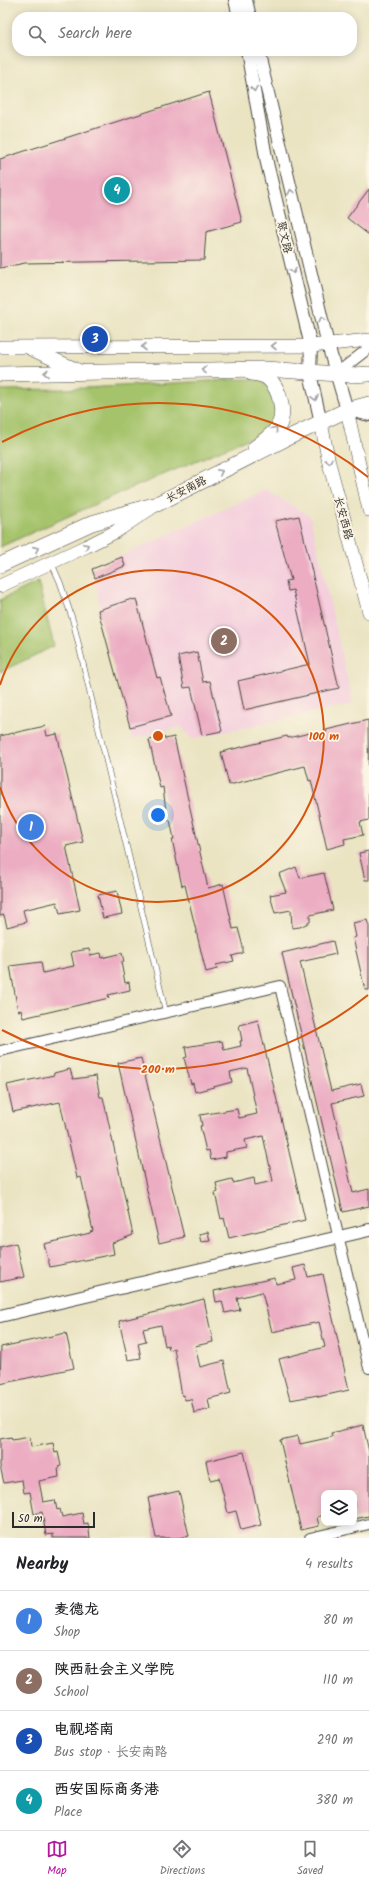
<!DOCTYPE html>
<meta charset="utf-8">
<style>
:root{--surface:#fff;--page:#f2f2f2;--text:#202124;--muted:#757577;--line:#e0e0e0;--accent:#b5179e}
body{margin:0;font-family:Kalam,"LXGW WenKai TC",sans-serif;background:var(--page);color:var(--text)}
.controls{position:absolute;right:12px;bottom:12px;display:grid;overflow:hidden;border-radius:8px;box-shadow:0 2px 10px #0003}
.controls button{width:36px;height:36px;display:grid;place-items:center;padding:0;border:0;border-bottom:1px solid var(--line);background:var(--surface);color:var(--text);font:20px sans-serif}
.scale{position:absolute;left:12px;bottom:10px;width:83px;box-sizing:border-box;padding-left:4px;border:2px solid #2b2b2b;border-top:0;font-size:11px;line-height:14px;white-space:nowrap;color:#2b2b2b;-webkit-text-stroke:3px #fcf5e5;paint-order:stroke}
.you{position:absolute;left:158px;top:815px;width:14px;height:14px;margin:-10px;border:3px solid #fff;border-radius:50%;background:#1a73e8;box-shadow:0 0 0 6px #1a73e833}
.badge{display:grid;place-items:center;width:26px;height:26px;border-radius:50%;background:var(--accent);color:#fff;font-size:13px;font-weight:700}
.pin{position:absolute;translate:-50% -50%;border:2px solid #fff;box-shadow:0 1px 4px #0006}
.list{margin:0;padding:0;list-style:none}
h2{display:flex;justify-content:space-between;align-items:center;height:52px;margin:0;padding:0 16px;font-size:17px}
h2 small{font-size:13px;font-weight:400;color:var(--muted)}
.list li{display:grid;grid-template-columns:26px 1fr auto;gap:12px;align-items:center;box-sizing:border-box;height:60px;padding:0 16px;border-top:1px solid var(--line)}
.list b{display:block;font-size:15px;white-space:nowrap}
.list p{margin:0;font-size:13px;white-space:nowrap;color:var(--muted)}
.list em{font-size:13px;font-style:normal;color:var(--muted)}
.icon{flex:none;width:22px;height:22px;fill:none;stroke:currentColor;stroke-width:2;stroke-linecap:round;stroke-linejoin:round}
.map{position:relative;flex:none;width:369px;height:1538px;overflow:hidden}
.search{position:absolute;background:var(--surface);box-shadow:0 2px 10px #0003;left:12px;right:12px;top:12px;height:44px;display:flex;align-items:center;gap:10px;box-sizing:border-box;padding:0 14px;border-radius:16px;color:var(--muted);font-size:15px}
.sheet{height:292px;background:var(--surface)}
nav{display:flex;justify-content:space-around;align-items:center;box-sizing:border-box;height:56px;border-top:1px solid var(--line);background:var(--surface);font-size:11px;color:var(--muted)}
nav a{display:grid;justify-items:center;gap:2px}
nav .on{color:var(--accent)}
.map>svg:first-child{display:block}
.built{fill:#f4cfdd}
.green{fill:#a4c36a;stroke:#68774a}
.building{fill:#ecadc3}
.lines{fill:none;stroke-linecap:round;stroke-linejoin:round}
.service-casing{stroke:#484742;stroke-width:6}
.minor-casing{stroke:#484742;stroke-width:12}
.tertiary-casing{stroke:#484742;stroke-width:14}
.secondary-casing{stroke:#484742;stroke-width:14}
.primary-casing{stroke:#484742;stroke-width:16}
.service{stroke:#fff;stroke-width:5}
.minor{stroke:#fff;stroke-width:10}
.tertiary{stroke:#fff;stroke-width:12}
.secondary{stroke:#fff;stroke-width:13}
.primary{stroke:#fff;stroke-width:15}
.oneway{stroke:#a0a0a0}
.ring{fill:none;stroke:#d5540f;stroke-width:2}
.labels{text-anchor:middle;stroke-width:3.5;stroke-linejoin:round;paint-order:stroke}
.street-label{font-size:11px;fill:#2b2b2b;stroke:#fcf5e5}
.centre{fill:#d5540f;stroke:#fcf5e5;stroke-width:2}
.ring-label{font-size:12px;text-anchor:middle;font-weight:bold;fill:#d5540f;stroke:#fcf5e5;stroke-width:3.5;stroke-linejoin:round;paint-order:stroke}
</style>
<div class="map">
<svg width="369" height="1538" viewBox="0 0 369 1538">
<rect width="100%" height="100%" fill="#fcf5e5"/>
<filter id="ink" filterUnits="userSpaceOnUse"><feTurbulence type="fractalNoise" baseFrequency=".025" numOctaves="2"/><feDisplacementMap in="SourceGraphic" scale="8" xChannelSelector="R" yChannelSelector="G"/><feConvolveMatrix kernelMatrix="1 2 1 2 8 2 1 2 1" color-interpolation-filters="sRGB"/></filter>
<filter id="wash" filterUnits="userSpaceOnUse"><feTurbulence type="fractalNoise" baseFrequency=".012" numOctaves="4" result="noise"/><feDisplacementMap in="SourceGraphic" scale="16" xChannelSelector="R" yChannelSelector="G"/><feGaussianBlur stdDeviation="0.9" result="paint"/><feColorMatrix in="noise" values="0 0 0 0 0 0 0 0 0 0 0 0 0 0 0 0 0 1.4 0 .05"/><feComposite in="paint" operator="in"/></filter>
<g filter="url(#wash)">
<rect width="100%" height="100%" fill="#eae4c3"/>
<polygon class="built" points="266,490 310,516 353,704 192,739 182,727 132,739 94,578 106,563"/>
<g class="green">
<polygon points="246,379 263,380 273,392 276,421 266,431 111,497 0,547 0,390 66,389"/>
<polygon points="38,582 54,646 0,672 0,600"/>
</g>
<g id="blocks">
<g class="building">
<polygon points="209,92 242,222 206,232 204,260 25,263 0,268 0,159"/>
<polygon points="369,189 369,235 347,218"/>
<polygon points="299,516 339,688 244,710 238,681 310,664 293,590 288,591 286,581 291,580 275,521"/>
<polygon points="122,557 125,566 95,578 92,569"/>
<polygon points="132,599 133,600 136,599 157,678 160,677 171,716 130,727 98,610"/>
<polygon points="197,652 203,682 210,681 222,731 202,735 191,687 184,688 178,656"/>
<polygon points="368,720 369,820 360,822 363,835 344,839 345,844 327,849 311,780 309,781 305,766 229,785 221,752 287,736 288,738 310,733 310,736 327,732 326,730"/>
<polygon points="45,726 47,736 57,734 83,842 66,846 80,910 60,914 57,902 23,910 26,922 7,927 4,915 0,916 0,736"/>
<polygon points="164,737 165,739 174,737 208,888 223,884 233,929 238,928 243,947 243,953 232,956 234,961 216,965 217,969 206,972 185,885 182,886 172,839 174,839 170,820 167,820 163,787 160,788 149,740"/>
<polygon points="369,851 369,880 365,880 359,853"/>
<polygon points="296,867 300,878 324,873 333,910 310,915 310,922 300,927 292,928 291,910 275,913 270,895 286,892 279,874"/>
<polygon points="117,891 122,914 103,918 98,895"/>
<polygon points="367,920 369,926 369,990 365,990 353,938 356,937 353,923"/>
<polygon points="333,941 336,954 300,962 331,1091 361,1084 364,1096 332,1103 353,1193 369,1189 369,1206 343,1212 282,953"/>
<polygon points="89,949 90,955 101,953 102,958 122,953 124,962 121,962 125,983 129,982 130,990 108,995 109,998 23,1018 21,1010 18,1011 10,966 41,962 43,973 60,969 74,966 71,952"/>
<polygon points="258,1020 305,1220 229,1238 224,1218 221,1219 215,1193 218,1192 216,1183 232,1179 233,1183 254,1178 255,1185 273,1181 263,1136 245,1140 247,1148 226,1152 226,1157 211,1160 209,1150 206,1151 200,1126 202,1126 200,1115 237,1109 239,1118 257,1114 247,1068 230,1072 232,1082 195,1092 193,1083 191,1084 184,1058 187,1057 185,1047 222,1041 224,1050 241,1046 240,1041 242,1041 239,1025"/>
<polygon points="141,1058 184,1237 159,1243 118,1063"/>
<polygon points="70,1069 73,1079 96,1076 100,1097 103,1097 133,1235 112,1243 114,1254 50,1267 44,1244 90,1233 90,1232 93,1231 81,1177 77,1178 60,1102 13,1112 7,1085 54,1075 54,1073"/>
<polygon points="208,1232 210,1241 201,1242 199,1234"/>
<polygon points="16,1243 24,1277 0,1282 0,1247"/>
<polygon points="305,1265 308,1277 323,1274 349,1390 318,1397 318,1395 290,1400 279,1359 325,1347 319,1322 272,1332 262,1292 237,1298 240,1310 225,1313 222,1301 216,1302 214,1291 275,1278 276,1284 296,1280 293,1268"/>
<polygon points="204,1299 213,1342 195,1346 200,1367 224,1361 231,1393 208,1399 210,1409 194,1413 191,1399 185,1400 184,1395 182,1396 174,1348 169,1350 168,1345 165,1346 161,1325 143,1329 146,1341 138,1343 141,1358 128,1360 119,1321 165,1310 165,1309"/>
<polygon points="66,1333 74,1368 0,1384 1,1347"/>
<polygon points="363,1425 369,1452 369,1516 354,1519 354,1493 324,1493 324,1515 317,1517 319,1526 301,1530 280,1440 298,1436 300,1444 332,1437 331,1433"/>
<polygon points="11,1437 12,1440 30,1437 31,1447 53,1443 55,1453 58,1452 61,1466 58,1467 59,1477 39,1481 43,1502 55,1500 57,1510 60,1509 62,1517 82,1513 84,1524 88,1523 90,1538 53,1538 53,1534 46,1535 42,1512 34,1514 30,1492 24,1493 22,1480 4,1483 0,1466 0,1439"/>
<polygon points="244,1452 261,1525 241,1530 236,1511 228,1513 219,1478 210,1480 206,1461"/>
<polygon points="179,1491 189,1536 179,1538 156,1538 148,1498"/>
</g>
</g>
</g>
<g filter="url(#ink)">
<use href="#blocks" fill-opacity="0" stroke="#484742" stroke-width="1"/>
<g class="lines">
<defs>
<polyline id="service" points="52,564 60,582 73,621 166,1013"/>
<g id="minor">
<polyline points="337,373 369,348"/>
<polyline points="349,411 369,416"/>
<polyline points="0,1051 280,986 369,1368"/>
<polyline points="310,1538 369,1524"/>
</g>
<g id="tertiary">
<polyline points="235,0 239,17"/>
<polyline points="246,0 250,17"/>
<polyline points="247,51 267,163 311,346 310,373 321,423"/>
<polyline points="258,51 328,345 347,410"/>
<polyline points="0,1316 369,1230"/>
</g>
<g id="secondary">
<polyline points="0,347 311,346 369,340"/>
<polyline points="31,349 82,372"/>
<polyline points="347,410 369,510"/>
<polyline points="321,423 329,463 369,612"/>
<polyline points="0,586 87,546 115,532 151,508"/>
</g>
<g id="primary">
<path d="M251,373c5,1 12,1 17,5 12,11 18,35 10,49 -5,8 -16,15 -23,21"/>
<polyline points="0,374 266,369 352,375 369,374"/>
<polyline points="0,565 92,523 157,504 285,439 347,410 369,404"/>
</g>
</defs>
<use href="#service" class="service-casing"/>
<use href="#minor" class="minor-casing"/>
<use href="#tertiary" class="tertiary-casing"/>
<use href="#secondary" class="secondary-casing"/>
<use href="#primary" class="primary-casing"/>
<use href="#service" class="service"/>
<use href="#minor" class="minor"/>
<use href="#tertiary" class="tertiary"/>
<use href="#secondary" class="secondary"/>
<use href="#primary" class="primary"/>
</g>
<defs><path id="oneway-chevron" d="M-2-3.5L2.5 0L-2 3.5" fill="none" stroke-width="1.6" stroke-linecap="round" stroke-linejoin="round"/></defs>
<g class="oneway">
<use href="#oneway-chevron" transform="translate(254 89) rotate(80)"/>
<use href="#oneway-chevron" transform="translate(291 192) rotate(-103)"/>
<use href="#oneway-chevron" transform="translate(293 271) rotate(77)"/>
<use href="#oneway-chevron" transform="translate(322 319) rotate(-104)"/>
<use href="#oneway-chevron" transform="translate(274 346) rotate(180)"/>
<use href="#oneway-chevron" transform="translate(144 347) rotate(180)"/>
<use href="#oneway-chevron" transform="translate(204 370) rotate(179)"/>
<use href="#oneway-chevron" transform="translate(46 373) rotate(179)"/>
<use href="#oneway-chevron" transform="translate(315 398) rotate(78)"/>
<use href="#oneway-chevron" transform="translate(275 429) rotate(-53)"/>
<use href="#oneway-chevron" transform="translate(329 461) rotate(77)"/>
<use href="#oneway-chevron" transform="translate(220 472) rotate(-27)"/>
<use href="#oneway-chevron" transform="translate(86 546) rotate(-26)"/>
<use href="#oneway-chevron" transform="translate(36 549) rotate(-24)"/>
</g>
</g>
<g class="ring">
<path d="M0 685A166 166 0 1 1 0 787"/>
<path d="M368 995A333 333 0 0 1 2 1030M2 442A333 333 0 0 1 368 477"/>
</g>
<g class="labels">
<g class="street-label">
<text transform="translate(285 237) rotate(77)" y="4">聚文路</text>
<text transform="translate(186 489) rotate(-27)" y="4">长安南路</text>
<text transform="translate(344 518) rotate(75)" y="4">长安西路</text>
</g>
</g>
<circle cx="158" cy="736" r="6" class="centre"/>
<g class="ring-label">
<text x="324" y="740">100 m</text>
<text x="158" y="1073">200 m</text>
</g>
</svg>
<div class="controls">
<button><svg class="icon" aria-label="layers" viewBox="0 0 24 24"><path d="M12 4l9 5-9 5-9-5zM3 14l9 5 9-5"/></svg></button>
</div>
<div class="scale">50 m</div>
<div class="you"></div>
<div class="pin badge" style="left:31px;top:827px;background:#3f7fe0">1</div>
<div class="pin badge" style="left:224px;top:641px;background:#8d6e63">2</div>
<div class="pin badge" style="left:95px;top:339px;background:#1a4fb4">3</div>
<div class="pin badge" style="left:117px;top:190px;background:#0f9aa8">4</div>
<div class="search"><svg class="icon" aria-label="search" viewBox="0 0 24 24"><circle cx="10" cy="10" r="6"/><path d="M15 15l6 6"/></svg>Search here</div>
</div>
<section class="sheet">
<h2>Nearby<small>4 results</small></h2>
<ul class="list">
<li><span class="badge" style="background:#3f7fe0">1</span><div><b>麦德龙</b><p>Shop</p></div><em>80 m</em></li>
<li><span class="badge" style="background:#8d6e63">2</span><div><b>陕西社会主义学院</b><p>School</p></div><em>110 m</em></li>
<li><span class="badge" style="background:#1a4fb4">3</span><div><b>电视塔南</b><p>Bus stop · 长安南路</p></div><em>290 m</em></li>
<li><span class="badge" style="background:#0f9aa8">4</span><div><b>西安国际商务港</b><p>Place</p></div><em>380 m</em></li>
</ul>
</section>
<nav>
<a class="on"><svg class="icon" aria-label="map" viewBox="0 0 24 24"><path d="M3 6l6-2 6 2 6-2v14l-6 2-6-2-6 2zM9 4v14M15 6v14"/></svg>Map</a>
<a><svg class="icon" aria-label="directions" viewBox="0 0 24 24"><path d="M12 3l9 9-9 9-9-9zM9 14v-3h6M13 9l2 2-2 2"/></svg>Directions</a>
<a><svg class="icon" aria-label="saved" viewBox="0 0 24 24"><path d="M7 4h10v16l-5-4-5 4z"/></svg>Saved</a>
</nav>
